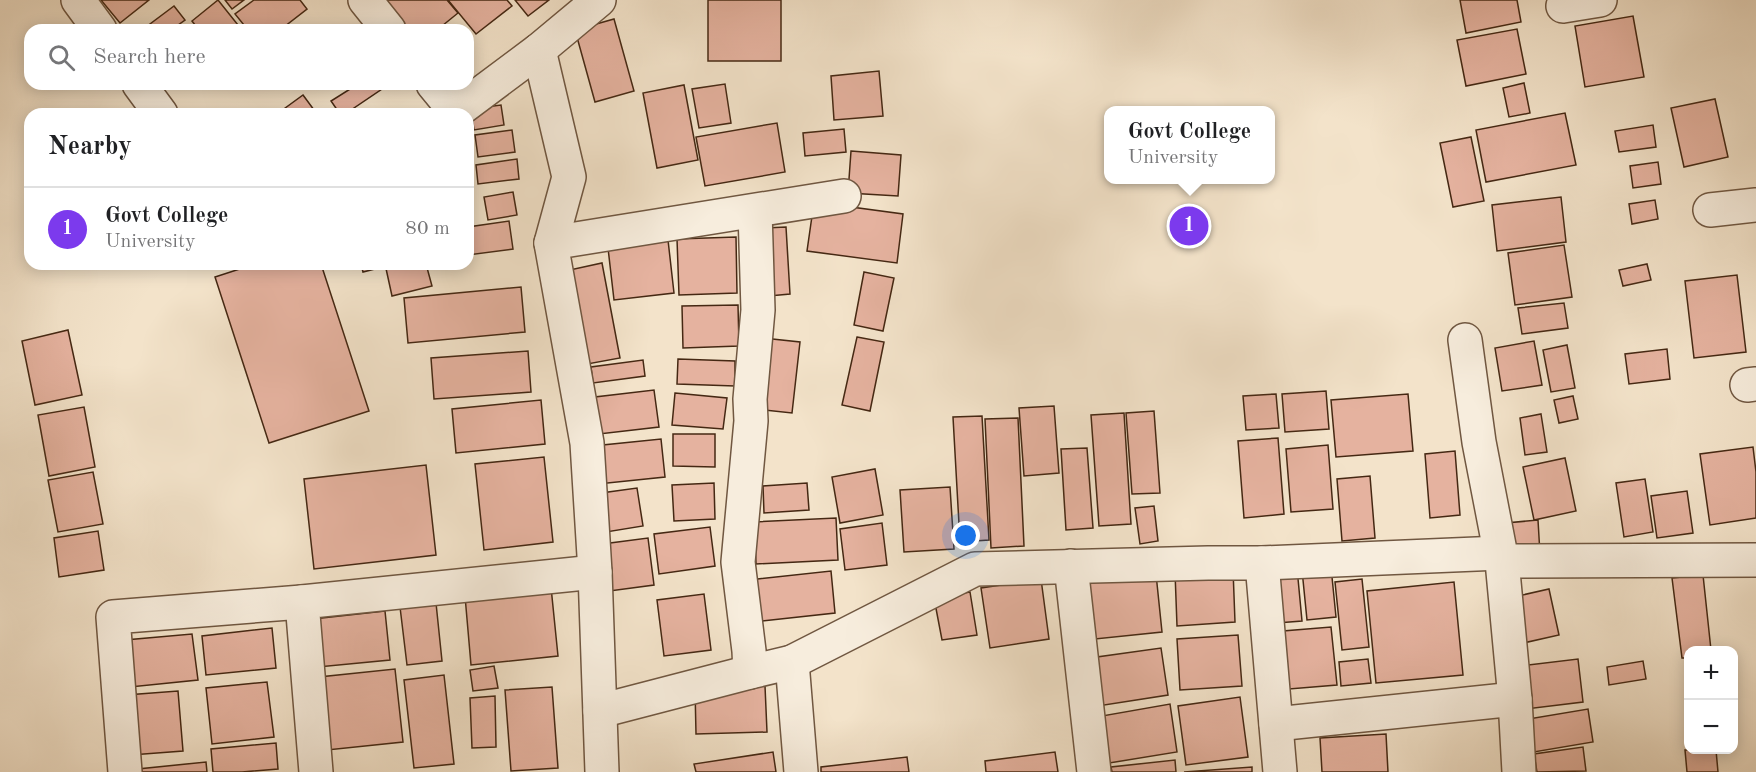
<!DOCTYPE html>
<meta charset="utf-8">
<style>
:root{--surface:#fff;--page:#f2f2f2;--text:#202124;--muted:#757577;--line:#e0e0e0;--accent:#7c3aed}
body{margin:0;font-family:"Old Standard TT",serif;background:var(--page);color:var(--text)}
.controls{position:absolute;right:18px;bottom:18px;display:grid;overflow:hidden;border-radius:12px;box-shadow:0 3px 15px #0003}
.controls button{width:54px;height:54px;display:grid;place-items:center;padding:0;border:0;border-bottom:2px solid var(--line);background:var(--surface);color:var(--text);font:30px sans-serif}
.you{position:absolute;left:966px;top:536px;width:21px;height:21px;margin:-15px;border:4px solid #fff;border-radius:50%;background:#1a73e8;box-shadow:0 0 0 9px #1a73e833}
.badge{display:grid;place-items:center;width:39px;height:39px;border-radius:50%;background:var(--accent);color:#fff;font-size:20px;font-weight:700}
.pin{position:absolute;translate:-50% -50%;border:3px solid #fff;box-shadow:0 2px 6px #0006}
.popup{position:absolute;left:1104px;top:106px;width:171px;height:78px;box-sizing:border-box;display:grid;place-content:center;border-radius:12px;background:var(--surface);filter:drop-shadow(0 2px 4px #0005);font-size:20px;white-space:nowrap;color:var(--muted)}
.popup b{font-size:22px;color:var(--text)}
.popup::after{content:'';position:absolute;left:50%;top:100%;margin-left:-12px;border:12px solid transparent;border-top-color:var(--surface)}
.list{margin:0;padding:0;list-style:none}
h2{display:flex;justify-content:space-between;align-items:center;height:78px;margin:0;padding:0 24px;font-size:26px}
h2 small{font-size:20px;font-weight:400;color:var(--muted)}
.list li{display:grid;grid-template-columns:39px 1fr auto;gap:18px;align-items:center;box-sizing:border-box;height:84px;padding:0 24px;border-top:2px solid var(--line)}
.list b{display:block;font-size:22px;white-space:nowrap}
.list p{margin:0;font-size:20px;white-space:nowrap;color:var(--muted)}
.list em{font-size:20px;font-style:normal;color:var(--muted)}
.icon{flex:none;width:33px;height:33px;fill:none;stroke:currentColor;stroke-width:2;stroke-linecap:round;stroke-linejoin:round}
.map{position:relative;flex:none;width:1756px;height:772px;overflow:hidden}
.search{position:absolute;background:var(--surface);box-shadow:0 3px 15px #0003;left:24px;top:24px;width:450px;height:66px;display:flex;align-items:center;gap:15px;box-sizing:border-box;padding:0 21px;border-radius:18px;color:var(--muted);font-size:22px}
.panel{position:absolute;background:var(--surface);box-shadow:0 3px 15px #0003;left:24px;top:108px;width:450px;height:162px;border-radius:18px}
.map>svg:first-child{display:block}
.building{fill:#e5b29f;stroke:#452813;stroke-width:1.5}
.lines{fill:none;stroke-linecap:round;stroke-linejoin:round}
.street-casing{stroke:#705741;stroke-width:36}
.street{stroke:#f7eddd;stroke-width:33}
</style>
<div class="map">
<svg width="1756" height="772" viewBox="0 0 1756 772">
<rect width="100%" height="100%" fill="#f3e3ca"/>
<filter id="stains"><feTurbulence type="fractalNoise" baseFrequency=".00333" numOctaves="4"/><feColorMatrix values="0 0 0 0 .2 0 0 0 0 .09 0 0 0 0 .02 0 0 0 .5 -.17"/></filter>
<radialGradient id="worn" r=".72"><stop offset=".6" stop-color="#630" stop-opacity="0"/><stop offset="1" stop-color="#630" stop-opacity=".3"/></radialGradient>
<g class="building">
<polygon points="101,0 149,0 120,23"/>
<polygon points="218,0 242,30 199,30 192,21"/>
<polygon points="225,0 244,0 232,9"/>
<polygon points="254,0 300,0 307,9 280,30 248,30 235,14"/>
<polygon points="376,0 447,0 458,13 437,30 400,30"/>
<polygon points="448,0 507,0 512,6 476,34"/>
<polygon points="515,0 549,0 528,16"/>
<rect x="708" y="0" width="73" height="61"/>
<polygon points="1460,0 1517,0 1521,22 1466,33"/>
<polygon points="174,6 185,20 171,30 142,30"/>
<polygon points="1633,16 1644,77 1585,87 1575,26"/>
<polygon points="614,19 634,91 595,102 575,30"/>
<polygon points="1517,29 1526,74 1466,86 1457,40"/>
<polygon points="879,71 883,116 834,120 831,76"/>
<polygon points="1524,83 1530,113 1509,117 1503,88"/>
<polygon points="358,84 379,84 382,89 345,114 340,114 331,101"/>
<polygon points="725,84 731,123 699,128 692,89"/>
<polygon points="684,85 698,160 657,168 643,93"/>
<polygon points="303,95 317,114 277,114"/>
<polygon points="1715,99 1728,157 1684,167 1671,108"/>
<polygon points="501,105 504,125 474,130 471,109"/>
<polygon points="1565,113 1576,165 1486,182 1476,130"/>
<polygon points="777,123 785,172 705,186 696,137"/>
<polygon points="1653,125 1656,147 1619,152 1615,131"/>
<polygon points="844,129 846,152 805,156 803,133"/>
<polygon points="512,130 515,152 478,157 475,135"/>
<polygon points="1471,137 1484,201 1453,207 1440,143"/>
<polygon points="851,151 901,155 898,196 848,193"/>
<polygon points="517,159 519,179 478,184 476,165"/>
<polygon points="1658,162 1661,184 1633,188 1630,166"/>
<polygon points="468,192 472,218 468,219"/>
<polygon points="513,192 517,215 488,220 484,197"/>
<polygon points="1561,197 1566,242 1497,251 1492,205"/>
<polygon points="1655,200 1658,219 1632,224 1629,204"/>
<polygon points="814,202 903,214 897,263 807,251"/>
<polygon points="509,221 513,249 468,255 468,227"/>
<polygon points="786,227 790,294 769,296 765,228"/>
<polygon points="736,237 737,293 679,295 677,239"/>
<polygon points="668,240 674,293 614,300 608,248"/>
<polygon points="1564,245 1572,297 1515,305 1508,253"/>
<polygon points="602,263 620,358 582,365 565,271"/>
<polygon points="255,264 321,264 369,411 269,443 215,277"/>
<polygon points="361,264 378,264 379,268 363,272"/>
<polygon points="385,264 426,264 432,286 392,296"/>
<polygon points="1647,264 1651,280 1623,286 1619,270"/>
<polygon points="864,272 894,278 883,331 854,325"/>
<polygon points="1737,275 1746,352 1694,358 1685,281"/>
<polygon points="521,287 525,332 408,343 404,298"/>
<polygon points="1564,303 1568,328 1522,334 1518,308"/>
<polygon points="738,305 739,346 683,348 682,306"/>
<polygon points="68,330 82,395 35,405 22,341"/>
<polygon points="857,337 884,342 870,411 842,405"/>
<polygon points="763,338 800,342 792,413 755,409"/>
<polygon points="1534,341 1542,385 1502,391 1495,348"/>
<polygon points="1567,345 1575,388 1551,392 1543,350"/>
<polygon points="1667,349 1670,379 1629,384 1625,354"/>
<polygon points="528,351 531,392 434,399 431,358"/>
<polygon points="678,359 735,361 735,386 677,384"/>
<polygon points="643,360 645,376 593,383 591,367"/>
<polygon points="654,390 659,427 599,434 595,397"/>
<polygon points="1326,391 1329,429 1285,432 1282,394"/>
<polygon points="675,393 727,398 723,429 672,425"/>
<polygon points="1276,394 1279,428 1246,430 1243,396"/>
<polygon points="1408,394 1413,451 1336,457 1331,400"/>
<polygon points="1573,396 1578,419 1559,423 1554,400"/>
<polygon points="541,400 545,444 456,453 452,409"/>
<polygon points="1054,406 1059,473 1024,476 1019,408"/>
<polygon points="84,407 95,467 49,476 38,415"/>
<polygon points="1154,411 1160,493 1132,494 1126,413"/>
<polygon points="1124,413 1131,524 1099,526 1091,415"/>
<polygon points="1541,414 1547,452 1525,455 1520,418"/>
<polygon points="982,416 989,540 960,542 953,417"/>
<polygon points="1018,418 1024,546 991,548 985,419"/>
<polygon points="673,434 715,434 715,467 673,466"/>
<polygon points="1278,438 1284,514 1244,518 1238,441"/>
<polygon points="661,439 665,477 598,484 593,446"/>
<polygon points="1328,445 1333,509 1291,512 1286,449"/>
<polygon points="1753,447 1756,472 1756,518 1710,525 1700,454"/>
<polygon points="1087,448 1093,528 1066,530 1061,449"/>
<polygon points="1455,451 1460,515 1430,518 1425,454"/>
<polygon points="544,457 553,542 484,550 475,464"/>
<polygon points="1565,458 1576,511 1534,520 1523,467"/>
<polygon points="426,465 436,555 314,569 304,479"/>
<polygon points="875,469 883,515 840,523 832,477"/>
<polygon points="93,472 103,524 58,532 48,480"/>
<polygon points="1370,476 1375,538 1342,541 1337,479"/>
<polygon points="1645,479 1653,532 1624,537 1616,483"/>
<polygon points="714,483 715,519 674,521 672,485"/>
<polygon points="807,483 809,510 764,513 763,486"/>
<polygon points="950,487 954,549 904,552 900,490"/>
<polygon points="637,488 643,526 600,533 594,494"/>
<polygon points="1687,491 1693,533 1657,538 1651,496"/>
<polygon points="1154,506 1158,541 1140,544 1135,508"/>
<polygon points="836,518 838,560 756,564 754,522"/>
<polygon points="1538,520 1540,554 1509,556 1506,523"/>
<polygon points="882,523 887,565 845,570 840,529"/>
<polygon points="710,527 715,566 659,574 654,534"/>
<polygon points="98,531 104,570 59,577 54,538"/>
<polygon points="648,538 654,585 602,592 595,545"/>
<polygon points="1331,567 1336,617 1307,620 1302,570"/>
<polygon points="1297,568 1302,621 1277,623 1272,570"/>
<polygon points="1233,569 1235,622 1177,626 1175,572"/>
<polygon points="831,571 835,613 754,622 749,580"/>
<polygon points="1156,574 1162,632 1095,639 1089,581"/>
<polygon points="1703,575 1711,650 1688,650 1688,658 1682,658 1672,578"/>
<polygon points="1041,579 1049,639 990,648 981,588"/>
<polygon points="1362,579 1369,647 1342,650 1335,582"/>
<polygon points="1454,582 1463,675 1376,683 1367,591"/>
<polygon points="551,587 558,656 471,665 465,596"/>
<polygon points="1549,589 1559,635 1519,644 1509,598"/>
<polygon points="970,592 977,635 942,640 934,598"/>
<polygon points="704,594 711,650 664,656 657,600"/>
<polygon points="436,603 442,661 407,665 400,607"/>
<polygon points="385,611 390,660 318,667 313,619"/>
<polygon points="1331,627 1337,685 1289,689 1283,631"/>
<polygon points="272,628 276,668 206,675 202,636"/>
<polygon points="192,634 198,680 130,687 125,640"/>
<polygon points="1238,635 1242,686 1180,690 1177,639"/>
<polygon points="1161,648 1168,695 1098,706 1090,658"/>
<polygon points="1368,659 1371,683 1341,686 1339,662"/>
<polygon points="1578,659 1583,702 1526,709 1520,666"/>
<polygon points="1643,661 1646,679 1609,685 1607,667"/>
<polygon points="494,666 498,688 473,691 470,670"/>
<polygon points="395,669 403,742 327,750 319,677"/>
<polygon points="444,675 454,764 414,768 404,680"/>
<polygon points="267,682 274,737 212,744 206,688"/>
<polygon points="765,686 767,732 696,734 695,688"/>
<polygon points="552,687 558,768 511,771 505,690"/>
<polygon points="178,691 183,751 131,755 126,695"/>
<polygon points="495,696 496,747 472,748 470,698"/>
<polygon points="1240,697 1248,757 1186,765 1178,706"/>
<polygon points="1170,704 1177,752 1103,764 1096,717"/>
<polygon points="1588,709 1593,742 1528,753 1523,720"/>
<polygon points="1386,734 1388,772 1322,772 1320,738"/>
<polygon points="276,743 278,769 242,772 213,772 211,749"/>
<polygon points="1583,747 1586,771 1537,772 1534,754"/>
<polygon points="1685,750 1716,750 1718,772 1687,772"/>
<polygon points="773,752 776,772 696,772 694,764"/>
<polygon points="1055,752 1058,772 986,772 985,761"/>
<polygon points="907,757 909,772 821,772 821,767"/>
<polygon points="1175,760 1176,772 1112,772 1111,767"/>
<polygon points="206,762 207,772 128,772 128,770"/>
<polygon points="1252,767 1252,772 1184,772"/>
</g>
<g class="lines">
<defs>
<g id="street">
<polyline points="78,0 100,30"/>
<polyline points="365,0 389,30"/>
<polyline points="1563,6 1600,0"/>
<polyline points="539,50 569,177 551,243"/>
<polyline points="139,84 161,114"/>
<polyline points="433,84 456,112"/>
<polyline points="449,114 456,112 539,50 599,0"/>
<polyline points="1710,210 1756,205"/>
<polyline points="755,211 758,310 750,399 751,421 738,562 749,651 750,672 792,662 975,569 1208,563 1262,563 1500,553"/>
<polyline points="1465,340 1479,442 1502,561 1756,560"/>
<polyline points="1747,385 1756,384"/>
<polyline points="1502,561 1515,699 1519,772"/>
<polyline points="1262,563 1280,772"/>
<polyline points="1071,566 1094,772"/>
<polyline points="792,662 801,772"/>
<polyline points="600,711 750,672"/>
<polyline points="1276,724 1515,699"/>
<polyline points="125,772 113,617 302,602"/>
<polyline points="316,772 302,602 595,572"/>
<polyline points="602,772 595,572 587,443 551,243 844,196"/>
</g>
</defs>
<use href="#street" class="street-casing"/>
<use href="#street" class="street"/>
</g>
<rect width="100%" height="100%" filter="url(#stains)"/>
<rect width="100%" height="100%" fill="url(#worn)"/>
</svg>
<div class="controls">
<button>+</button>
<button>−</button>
</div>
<div class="you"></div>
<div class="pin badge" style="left:1189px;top:226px">1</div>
<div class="popup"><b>Govt College</b>University</div>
<div class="search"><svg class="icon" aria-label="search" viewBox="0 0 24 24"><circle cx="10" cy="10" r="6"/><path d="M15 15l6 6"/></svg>Search here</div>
<section class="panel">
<h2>Nearby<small></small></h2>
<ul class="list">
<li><span class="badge">1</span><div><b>Govt College</b><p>University</p></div><em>80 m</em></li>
</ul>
</section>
</div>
